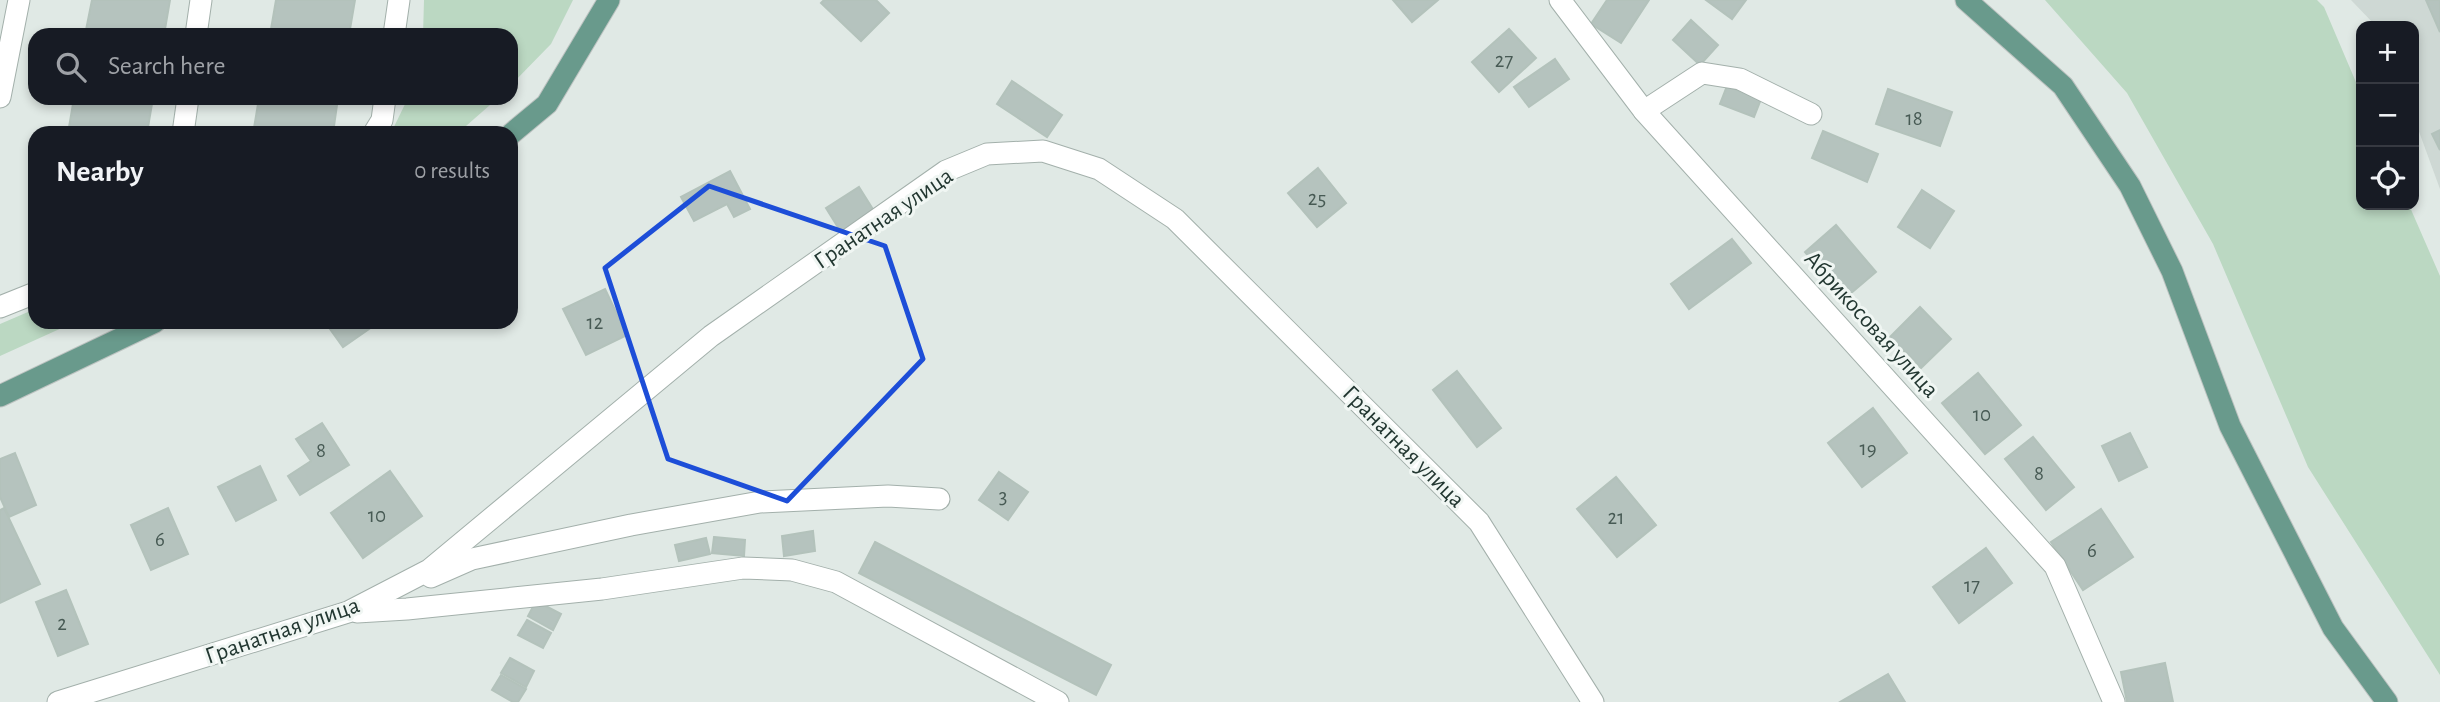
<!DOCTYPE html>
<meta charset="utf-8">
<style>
:root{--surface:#171b24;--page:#20242c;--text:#f1f3f6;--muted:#9ea1a6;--line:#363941}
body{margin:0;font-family:"Alegreya Sans",sans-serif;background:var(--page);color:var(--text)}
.controls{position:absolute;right:21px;top:21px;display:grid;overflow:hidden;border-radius:14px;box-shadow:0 4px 10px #0003}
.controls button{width:63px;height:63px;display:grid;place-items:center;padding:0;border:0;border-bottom:2px solid var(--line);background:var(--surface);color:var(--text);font:35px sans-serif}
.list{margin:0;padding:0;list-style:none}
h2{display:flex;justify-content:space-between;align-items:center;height:91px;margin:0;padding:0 28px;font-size:30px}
h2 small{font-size:23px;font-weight:400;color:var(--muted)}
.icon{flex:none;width:38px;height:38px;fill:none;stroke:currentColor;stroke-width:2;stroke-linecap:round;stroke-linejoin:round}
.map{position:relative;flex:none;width:2440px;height:702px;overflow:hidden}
.search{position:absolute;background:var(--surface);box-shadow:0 4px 10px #0003;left:28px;top:28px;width:490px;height:77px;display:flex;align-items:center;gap:18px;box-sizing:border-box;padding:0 24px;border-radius:21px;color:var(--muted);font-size:26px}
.panel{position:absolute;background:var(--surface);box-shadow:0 4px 10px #0003;left:28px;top:126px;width:490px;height:203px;border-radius:21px}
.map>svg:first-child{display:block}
.built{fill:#ced8d4}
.green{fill:#bbd8c2}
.building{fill:#b5c3be;stroke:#b3c2bb;stroke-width:2}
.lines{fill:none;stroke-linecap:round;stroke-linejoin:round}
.minor-casing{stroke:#a3b0ab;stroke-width:23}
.major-casing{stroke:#bdc3c1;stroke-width:23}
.minor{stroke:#fff;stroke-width:21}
.major{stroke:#699a8c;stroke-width:21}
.marked{fill:none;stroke:#1d4ed8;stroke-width:5;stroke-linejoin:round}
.labels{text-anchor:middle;stroke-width:6;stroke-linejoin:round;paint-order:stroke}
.number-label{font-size:21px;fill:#475a54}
.street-label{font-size:24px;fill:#223731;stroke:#f0f6f3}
</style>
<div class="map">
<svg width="2440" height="702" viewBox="0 0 2440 702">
<rect width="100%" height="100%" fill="#e0e9e5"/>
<polygon class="built" points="2351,0 2440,0 2440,189 2414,118 2414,26 2376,26"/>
<g class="green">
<polygon points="424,0 573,0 551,44 511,85 511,35 423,35"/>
<polygon points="2045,0 2317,0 2324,7 2361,94 2361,205 2409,205 2440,276 2440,675 2308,467 2213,244 2127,93"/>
<polygon points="408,98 498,98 458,133 391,133"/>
<polygon points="35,309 35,322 75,322 0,356 0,324"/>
</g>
<g class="building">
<polygon points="92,0 170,0 164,35 85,35"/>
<polygon points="276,0 355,0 349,35 270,35"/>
<polygon points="824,0 876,0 889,13 861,41 821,3"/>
<polygon points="1393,0 1438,0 1412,22"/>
<polygon points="1607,0 1649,0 1621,43 1591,24"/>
<polygon points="1706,0 1746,0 1732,19"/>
<polygon points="2426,0 2440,0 2440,32"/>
<polygon points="1691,20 1718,45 1700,65 1673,40"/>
<polygon points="1509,29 1536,58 1499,92 1472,62"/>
<polygon points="1555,59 1569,79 1529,107 1514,87"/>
<polygon points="1012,81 1062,115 1047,137 997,104"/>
<polygon points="1727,86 1761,99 1754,117 1720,104"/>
<polygon points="1888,89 1952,112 1940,146 1876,124"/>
<polygon points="74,98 153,98 147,133 68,133"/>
<polygon points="259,98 338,98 333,133 283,133 254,128"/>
<polygon points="2440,130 2440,150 2432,134"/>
<polygon points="1823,131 1878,154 1867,182 1812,158"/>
<polygon points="1318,168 1346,203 1317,227 1288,193"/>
<polygon points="730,171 750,209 734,217 727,204 694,221 681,197"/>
<polygon points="859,187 874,211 841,232 826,208"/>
<polygon points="1922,190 1954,211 1930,248 1898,227"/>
<polygon points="1836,225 1876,272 1844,299 1805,252"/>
<polygon points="1732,239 1751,263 1689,309 1671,284"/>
<polygon points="605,289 627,335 586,355 563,309"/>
<polygon points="1920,307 1951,339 1921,368 1890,337"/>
<polygon points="325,322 364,322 369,329 343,347"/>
<polygon points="1457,371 1501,428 1477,447 1433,390"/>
<polygon points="1978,373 2021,425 1985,454 1942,403"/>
<polygon points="1873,408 1907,453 1862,487 1828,443"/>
<polygon points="322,423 349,465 300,495 288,476 311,461 296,439"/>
<polygon points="2130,433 2147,467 2119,481 2102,446"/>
<polygon points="2033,437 2074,487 2046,510 2005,459"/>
<polygon points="15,453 36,505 9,517 0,497 0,459"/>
<polygon points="260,466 276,500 236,521 218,487"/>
<polygon points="390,471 422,516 363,558 331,513"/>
<polygon points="999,472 1028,492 1008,520 979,500"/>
<polygon points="1616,477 1656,525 1617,557 1577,509"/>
<polygon points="4,508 40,584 0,603 0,510"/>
<polygon points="168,508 188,554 151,570 131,525"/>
<polygon points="2101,509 2133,557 2083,590 2051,542"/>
<polygon points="813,531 815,551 784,556 782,536"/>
<polygon points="714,537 745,540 744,556 712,553"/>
<polygon points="706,538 710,554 679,561 675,545"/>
<polygon points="875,542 1111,665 1096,695 859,573"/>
<polygon points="1986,548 2012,583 1959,623 1933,587"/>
<polygon points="66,590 88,644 58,656 36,602"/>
<polygon points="536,601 561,614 553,630 528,616"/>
<polygon points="527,620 551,633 543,648 518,635"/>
<polygon points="510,658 534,671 526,687 501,673"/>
<polygon points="2165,663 2173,702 2127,702 2121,672"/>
<polygon points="1888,674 1905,702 1840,702"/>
<polygon points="501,675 526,689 518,702 513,702 492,690"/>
</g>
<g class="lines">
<defs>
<g id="minor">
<polyline points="1560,0 1644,111 2055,566 2114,702"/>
<polyline points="196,35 201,0"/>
<polyline points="394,35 399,0"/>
<polyline points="0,97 19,0"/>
<polyline points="1644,111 1702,73 1740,79 1811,114"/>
<polyline points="183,133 188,98"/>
<polyline points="374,133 382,120 385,98"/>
<polyline points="0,307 35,293"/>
<polyline points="431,577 472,559 631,525 760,502 888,496 939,499"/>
<polyline points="357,612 407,609 602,589 743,568 792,570 836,582 1058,702"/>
<polyline points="58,702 348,612 429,570 711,336 946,171 987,154 1043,151 1099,169 1175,219 1479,522 1593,702"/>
</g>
<g id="major">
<polyline points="1966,0 2063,86 2130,186 2172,271 2230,426 2333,628 2387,702"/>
<polyline points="511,134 547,104 609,0"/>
<polyline points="0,396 155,322"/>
</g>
</defs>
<use href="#minor" class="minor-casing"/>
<use href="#major" class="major-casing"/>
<use href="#minor" class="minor"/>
<use href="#major" class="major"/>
</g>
<path class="marked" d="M709,186l176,60 38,113 -136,142 -119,-42 -63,-191z"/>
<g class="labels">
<g class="number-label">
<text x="1504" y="67">27</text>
<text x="1914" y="125">18</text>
<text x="1317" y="205">25</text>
<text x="595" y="329">12</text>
<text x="1982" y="421">10</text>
<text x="1868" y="455">19</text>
<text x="321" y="457">8</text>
<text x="2039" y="480">8</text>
<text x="1003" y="503">3</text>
<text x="377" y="522">10</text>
<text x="1616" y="524">21</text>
<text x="160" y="546">6</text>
<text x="2092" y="557">6</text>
<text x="1972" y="592">17</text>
<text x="62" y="630">2</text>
</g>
<g class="street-label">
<text transform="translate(883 218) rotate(-34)" y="8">Гранатная улица</text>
<text transform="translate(1872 324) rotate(48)" y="8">Абрикосовая улица</text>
<text transform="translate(1404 446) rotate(45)" y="8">Гранатная улица</text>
<text transform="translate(282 630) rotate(-19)" y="8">Гранатная улица</text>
</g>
</g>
</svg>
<div class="controls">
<button>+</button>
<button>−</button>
<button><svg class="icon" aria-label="locate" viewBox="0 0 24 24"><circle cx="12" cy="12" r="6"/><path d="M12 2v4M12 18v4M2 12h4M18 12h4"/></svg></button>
</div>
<div class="search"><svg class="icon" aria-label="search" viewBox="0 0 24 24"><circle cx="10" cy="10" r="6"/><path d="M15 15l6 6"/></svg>Search here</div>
<section class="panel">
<h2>Nearby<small>0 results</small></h2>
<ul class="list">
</ul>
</section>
</div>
